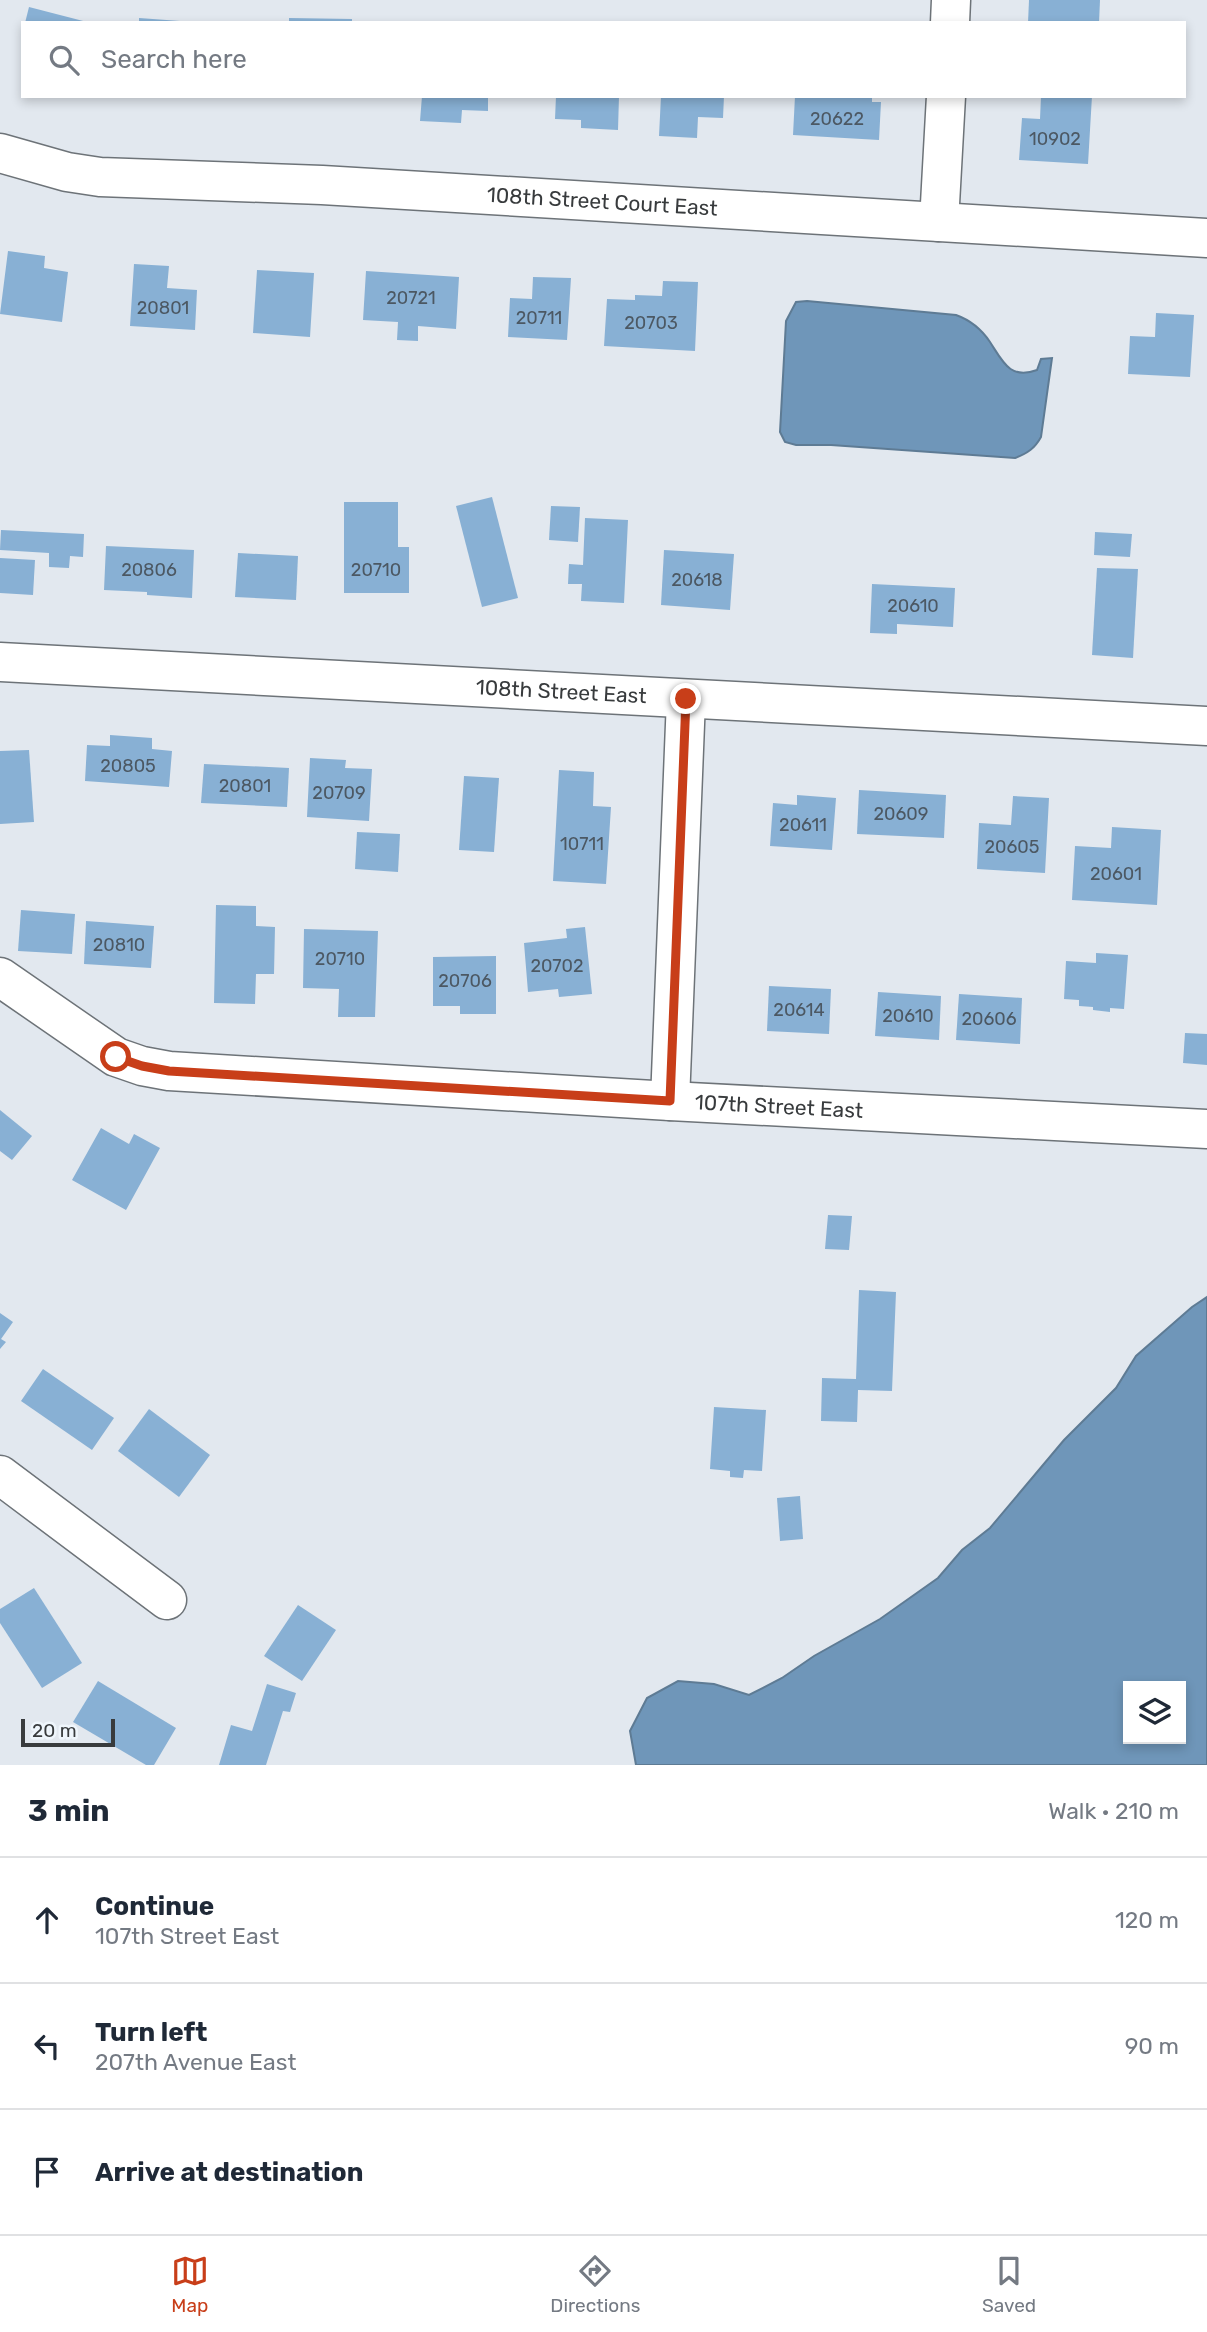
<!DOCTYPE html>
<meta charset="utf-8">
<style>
:root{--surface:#fff;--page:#f2f2f3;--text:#1f2937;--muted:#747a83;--line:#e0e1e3;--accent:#c83e19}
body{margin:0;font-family:Rubik,sans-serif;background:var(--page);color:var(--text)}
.controls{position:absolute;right:21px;bottom:21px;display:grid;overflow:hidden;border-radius:0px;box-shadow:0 4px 10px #0003}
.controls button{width:63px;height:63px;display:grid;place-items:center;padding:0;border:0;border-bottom:2px solid var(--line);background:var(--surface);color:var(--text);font:35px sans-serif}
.scale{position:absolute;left:21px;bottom:18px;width:94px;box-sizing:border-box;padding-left:7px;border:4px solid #383b3d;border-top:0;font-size:19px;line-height:24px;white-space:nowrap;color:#383b3d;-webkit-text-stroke:5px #eff6fc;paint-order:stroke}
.stop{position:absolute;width:21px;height:21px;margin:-16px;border:5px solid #c83e19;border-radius:50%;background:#fff}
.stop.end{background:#c83e19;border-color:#fff;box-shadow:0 2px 7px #0008}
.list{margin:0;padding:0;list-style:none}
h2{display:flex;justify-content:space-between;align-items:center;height:91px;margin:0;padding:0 28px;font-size:30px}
h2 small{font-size:23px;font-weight:400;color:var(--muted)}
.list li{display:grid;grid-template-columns:46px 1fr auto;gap:21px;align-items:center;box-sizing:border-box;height:126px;padding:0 28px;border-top:2px solid var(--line)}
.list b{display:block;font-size:26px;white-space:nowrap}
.list p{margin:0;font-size:23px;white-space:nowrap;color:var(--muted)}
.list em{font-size:23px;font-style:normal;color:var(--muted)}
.icon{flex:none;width:38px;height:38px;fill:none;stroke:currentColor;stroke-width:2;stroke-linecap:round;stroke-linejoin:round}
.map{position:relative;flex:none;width:1207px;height:1765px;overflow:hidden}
.search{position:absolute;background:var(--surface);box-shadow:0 4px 10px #0003;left:21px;right:21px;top:21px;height:77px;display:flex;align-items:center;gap:18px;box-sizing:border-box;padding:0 24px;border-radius:0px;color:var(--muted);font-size:26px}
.sheet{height:469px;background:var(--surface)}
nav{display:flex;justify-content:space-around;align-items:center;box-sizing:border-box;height:98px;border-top:2px solid var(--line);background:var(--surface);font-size:19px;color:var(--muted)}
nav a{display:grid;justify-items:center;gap:4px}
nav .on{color:var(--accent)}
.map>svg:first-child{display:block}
.water{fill:#6f96b9;stroke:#5e7b94;stroke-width:2;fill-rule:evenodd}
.building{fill:#88b0d4}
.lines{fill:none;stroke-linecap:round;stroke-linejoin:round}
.minor-casing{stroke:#6d7378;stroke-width:41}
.minor{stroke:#fff;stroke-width:38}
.route{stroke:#c83e19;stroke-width:9}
.labels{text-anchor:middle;stroke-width:5;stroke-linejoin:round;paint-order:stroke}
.number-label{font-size:18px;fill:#4c5863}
.street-label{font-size:21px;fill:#383b3d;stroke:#eff6fc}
</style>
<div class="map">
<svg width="1207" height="1765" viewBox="0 0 1207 1765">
<rect width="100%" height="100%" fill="#e2e8ef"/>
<g class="water">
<path d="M807,301l149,14c14,5 26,15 34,27 13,20 20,38 47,28l4,-11 11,-1 -11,79c-6,11 -13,16 -26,21l-184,-13h-35l-11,-3 -5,-10 6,-111 10,-19z"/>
<path d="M1207,1297v468h-571l-6,-34 17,-33 31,-17 36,3 35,11 33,-17 32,-22 66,-37 58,-41 24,-28 28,-22 74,-88 52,-52 20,-32 56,-49zM1128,1686h53v53h-53z"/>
</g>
<g class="building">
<polygon points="1029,0 1100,0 1099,23 1028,23"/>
<polygon points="29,7 87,22 87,23 25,23"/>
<polygon points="139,18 180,21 180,23 139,23"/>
<polygon points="289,18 352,19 352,23 289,23"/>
<polygon points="422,96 488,96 488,111 462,110 461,123 420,121"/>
<polygon points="556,96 619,96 618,130 581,128 581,120 555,119"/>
<polygon points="661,96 724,96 723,118 698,117 697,138 659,136"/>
<polygon points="795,96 872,96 872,102 881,102 879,140 793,135"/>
<polygon points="1041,96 1092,96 1088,164 1019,160 1022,118 1040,119"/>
<polygon points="8,251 45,256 44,268 68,272 62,322 0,314"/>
<polygon points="134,264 169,266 167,288 197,290 195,330 130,326"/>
<polygon points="257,270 314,273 310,337 253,333"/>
<polygon points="366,271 459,277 456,329 418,326 418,341 397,340 398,322 363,320"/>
<polygon points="533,277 571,278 567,340 508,337 510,298 532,299"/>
<polygon points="663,281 698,282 695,351 604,346 607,299 635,300 635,295 662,296"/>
<polygon points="1156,313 1194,315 1190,377 1128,374 1130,336 1155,337"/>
<polygon points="492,497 518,598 482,607 456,506"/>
<polygon points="344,502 398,502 398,547 409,547 409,593 344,593"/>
<polygon points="551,506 580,507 578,542 549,540"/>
<polygon points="585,518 628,520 624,603 581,601 582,584 568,584 569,564 583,565"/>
<polygon points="1,530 84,534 83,557 70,556 69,568 49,567 49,553 0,550"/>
<polygon points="1095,532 1132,534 1130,557 1094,555"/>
<polygon points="106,546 194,550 192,598 147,595 147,592 104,590"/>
<polygon points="664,550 734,554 730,610 661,605"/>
<polygon points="238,553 298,556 296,600 235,597"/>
<polygon points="0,558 35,560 33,595 0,593"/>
<polygon points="1097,568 1138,569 1133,658 1092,655"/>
<polygon points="872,584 955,588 953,627 897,624 897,634 870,633"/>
<polygon points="110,735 152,738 152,749 172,751 169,787 85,781 87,745 110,746"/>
<polygon points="29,750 34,822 0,824 0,751"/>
<polygon points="310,758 346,760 345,768 372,769 369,821 307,817"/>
<polygon points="204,764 289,768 287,807 201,803"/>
<polygon points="559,770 594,772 593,806 611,807 606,884 553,881"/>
<polygon points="464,776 499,778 494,852 459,850"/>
<polygon points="859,790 946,795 944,838 857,834"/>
<polygon points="797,795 836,798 832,850 770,846 773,803 797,805"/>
<polygon points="1013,796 1049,798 1045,873 977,869 979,823 1011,825"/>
<polygon points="1112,827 1161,830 1157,905 1072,900 1075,846 1111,848"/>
<polygon points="357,832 400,834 398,872 355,869"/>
<polygon points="216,905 256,906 256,926 275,927 274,974 256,974 255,1004 214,1003"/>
<polygon points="21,910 75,914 72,954 18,951"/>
<polygon points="86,921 154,926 151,968 84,964"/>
<polygon points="585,927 592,994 559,997 558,989 528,992 524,943 567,938 566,929"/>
<polygon points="304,929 378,931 375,1017 338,1017 339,989 303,988"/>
<polygon points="1096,953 1128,955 1124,1009 1110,1008 1110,1012 1093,1010 1093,1007 1079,1006 1079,1000 1064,999 1066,961 1096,963"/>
<polygon points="496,956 496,1014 460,1014 460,1006 433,1006 433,957"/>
<polygon points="769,986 831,989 829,1034 767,1031"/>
<polygon points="878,992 941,996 939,1040 875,1036"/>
<polygon points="959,994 1022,998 1020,1044 956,1040"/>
<polygon points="1185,1033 1207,1034 1207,1065 1183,1063"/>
<polygon points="0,1110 32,1136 12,1160 0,1151"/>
<polygon points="101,1128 129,1144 134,1134 160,1148 126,1210 72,1180"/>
<polygon points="828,1215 852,1216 849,1250 825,1249"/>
<polygon points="859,1290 896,1292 892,1391 858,1390 857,1422 821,1421 822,1378 856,1379"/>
<polygon points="0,1313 13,1322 1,1339 6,1342 0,1349"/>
<polygon points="43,1369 114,1418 92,1450 21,1401"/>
<polygon points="714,1407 766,1410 762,1471 744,1470 743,1478 730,1477 730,1471 710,1469"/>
<polygon points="149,1409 210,1455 179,1497 118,1451"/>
<polygon points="800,1496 803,1539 780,1541 777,1498"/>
<polygon points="34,1588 82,1663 42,1688 0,1623 0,1609"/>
<polygon points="298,1605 336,1630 302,1681 264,1656"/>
<polygon points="98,1681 176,1728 154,1765 146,1765 73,1722"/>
<polygon points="267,1684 296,1693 290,1712 283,1711 266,1765 219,1765 231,1725 252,1731"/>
</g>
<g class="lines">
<defs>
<g id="minor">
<polyline points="950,23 951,0"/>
<path id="s1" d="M0,153l67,19 33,5 222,8 885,53"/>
<polyline points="939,222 946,96"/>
<path id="s2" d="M0,662l1207,64"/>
<path id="s3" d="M0,977l116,80 26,9 27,5 501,30 537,28"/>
<polyline points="670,1101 686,699"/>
<polyline points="0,1475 167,1600"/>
</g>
</defs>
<use href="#minor" class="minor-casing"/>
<use href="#minor" class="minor"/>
</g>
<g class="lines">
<polyline class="route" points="116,1057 142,1066 169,1071 670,1101 686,699"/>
</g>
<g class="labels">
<g class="number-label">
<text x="837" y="125">20622</text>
<text x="1055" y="145">10902</text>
<text x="411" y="304">20721</text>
<text x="163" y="314">20801</text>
<text x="539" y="324">20711</text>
<text x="651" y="329">20703</text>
<text x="149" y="576">20806</text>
<text x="376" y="576">20710</text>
<text x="697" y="586">20618</text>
<text x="913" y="612">20610</text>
<text x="128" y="772">20805</text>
<text x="245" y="792">20801</text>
<text x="339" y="799">20709</text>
<text x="901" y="820">20609</text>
<text x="803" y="831">20611</text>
<text x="582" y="850">10711</text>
<text x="1012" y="853">20605</text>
<text x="1116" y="880">20601</text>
<text x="119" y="951">20810</text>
<text x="340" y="965">20710</text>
<text x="557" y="972">20702</text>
<text x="465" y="987">20706</text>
<text x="799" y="1016">20614</text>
<text x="908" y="1022">20610</text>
<text x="989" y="1025">20606</text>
</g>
<g class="street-label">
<text dy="7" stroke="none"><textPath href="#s1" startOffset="606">108th Street Court East</textPath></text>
<text dy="7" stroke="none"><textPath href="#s2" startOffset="562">108th Street East</textPath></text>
<text dy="7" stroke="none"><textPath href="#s3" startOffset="807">107th Street East</textPath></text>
</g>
</g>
</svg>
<div class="controls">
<button><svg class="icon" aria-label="layers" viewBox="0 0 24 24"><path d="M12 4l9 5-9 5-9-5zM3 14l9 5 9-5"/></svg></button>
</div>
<div class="scale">20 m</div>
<div class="stop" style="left:116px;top:1057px"></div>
<div class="stop end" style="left:686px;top:699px"></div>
<div class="search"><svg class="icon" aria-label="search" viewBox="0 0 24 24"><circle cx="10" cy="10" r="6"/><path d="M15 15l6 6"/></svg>Search here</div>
</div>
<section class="sheet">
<h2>3 min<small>Walk · 210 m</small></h2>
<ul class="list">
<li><svg class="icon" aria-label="ahead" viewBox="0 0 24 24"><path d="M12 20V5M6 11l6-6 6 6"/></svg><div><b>Continue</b><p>107th Street East</p></div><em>120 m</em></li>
<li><svg class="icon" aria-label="left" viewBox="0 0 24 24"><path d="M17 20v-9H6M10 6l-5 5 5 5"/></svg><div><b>Turn left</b><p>207th Avenue East</p></div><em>90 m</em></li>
<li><svg class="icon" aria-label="arrive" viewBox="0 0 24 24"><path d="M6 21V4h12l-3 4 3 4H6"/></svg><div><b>Arrive at destination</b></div></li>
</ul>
</section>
<nav>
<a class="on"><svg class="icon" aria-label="map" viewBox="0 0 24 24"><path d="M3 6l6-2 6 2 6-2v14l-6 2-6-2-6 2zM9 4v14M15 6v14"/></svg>Map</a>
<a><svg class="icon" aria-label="directions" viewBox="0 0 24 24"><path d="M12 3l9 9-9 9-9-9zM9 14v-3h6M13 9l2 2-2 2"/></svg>Directions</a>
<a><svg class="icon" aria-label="saved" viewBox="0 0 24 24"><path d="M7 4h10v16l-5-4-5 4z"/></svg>Saved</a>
</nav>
